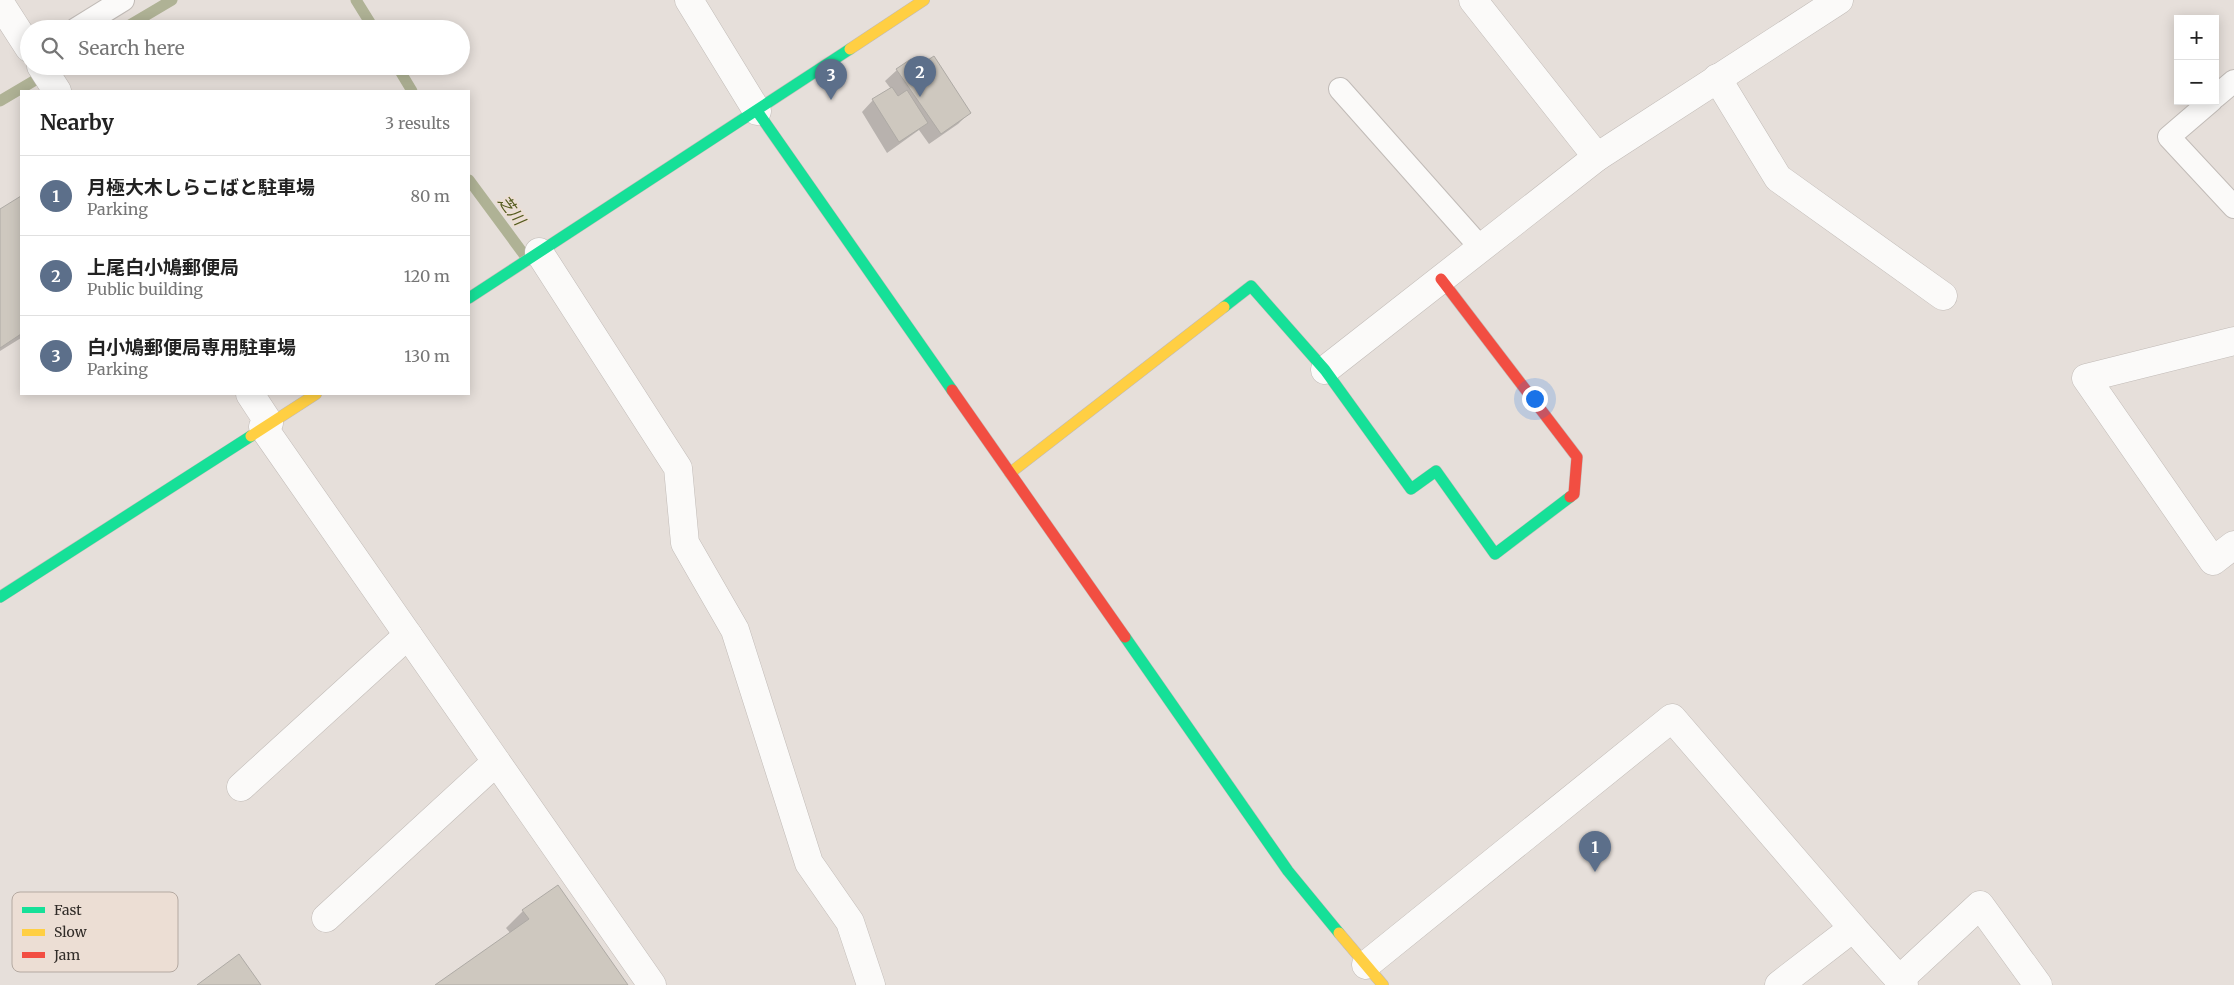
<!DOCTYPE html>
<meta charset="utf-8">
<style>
:root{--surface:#fff;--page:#f2f2f2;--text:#222;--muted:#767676;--line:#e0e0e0;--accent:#2563eb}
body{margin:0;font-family:Merriweather,"Noto Sans JP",serif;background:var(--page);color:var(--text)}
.controls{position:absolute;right:15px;top:15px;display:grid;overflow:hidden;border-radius:0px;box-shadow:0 2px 12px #0003}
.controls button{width:45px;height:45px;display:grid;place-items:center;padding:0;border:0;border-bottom:1px solid var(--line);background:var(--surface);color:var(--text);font:25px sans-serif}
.you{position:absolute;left:1534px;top:398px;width:18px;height:18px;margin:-12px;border:4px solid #fff;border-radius:50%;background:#1a73e8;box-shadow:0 0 0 8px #1a73e833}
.badge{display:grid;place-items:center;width:32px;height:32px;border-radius:50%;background:var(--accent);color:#fff;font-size:16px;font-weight:700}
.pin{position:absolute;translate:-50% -41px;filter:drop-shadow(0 1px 2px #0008)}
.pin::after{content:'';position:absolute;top:26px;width:18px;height:15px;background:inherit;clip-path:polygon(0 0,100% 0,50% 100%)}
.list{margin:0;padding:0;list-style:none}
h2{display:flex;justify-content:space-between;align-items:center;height:65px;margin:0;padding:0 20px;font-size:21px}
h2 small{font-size:16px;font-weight:400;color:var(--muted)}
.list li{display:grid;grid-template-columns:32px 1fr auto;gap:15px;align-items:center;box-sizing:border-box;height:80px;padding:0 20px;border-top:1px solid var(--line)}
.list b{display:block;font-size:19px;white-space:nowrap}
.list p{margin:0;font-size:16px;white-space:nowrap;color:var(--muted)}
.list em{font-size:16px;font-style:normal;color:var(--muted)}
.icon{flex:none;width:28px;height:28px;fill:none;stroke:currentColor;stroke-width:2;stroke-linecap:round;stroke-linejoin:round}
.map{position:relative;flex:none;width:2234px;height:985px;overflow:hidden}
.search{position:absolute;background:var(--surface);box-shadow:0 2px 12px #0003;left:20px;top:20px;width:450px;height:55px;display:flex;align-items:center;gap:12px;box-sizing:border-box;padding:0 18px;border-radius:28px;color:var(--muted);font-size:19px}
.panel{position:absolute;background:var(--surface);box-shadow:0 2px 12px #0003;left:20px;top:90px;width:450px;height:305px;border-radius:0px}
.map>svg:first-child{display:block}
.shadow{fill:#0003}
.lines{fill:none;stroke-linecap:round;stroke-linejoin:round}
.stream{stroke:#afb295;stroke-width:11}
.building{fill:#cec8bf;stroke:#aeaaa5}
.lane-casing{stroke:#c1bbb7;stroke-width:24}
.street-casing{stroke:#c1bbb7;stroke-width:29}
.fast-casing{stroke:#c1bbb7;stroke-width:12}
.slow-casing{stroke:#c1bbb7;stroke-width:12}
.jam-casing{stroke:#c1bbb7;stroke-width:12}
.lane{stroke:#fbfaf9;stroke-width:22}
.street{stroke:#fbfaf9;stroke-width:28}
.fast{stroke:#16e098;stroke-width:11}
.slow{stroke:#ffcf43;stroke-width:11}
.jam{stroke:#f24e42;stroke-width:11}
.labels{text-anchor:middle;stroke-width:4;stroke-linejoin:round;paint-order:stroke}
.water-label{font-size:16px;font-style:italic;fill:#545b1e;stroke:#ecded4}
.key{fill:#ecded4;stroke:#b4a9a1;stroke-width:1}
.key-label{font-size:14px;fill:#322d29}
</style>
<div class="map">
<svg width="2234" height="985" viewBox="0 0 2234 985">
<rect width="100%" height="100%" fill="#e6dfda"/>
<g class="shadow">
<polygon points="917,69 970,112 958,124 929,144 919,130 887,153 862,112 873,100 891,89 885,81 897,70"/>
<polygon points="21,198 21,338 0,351 0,211"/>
<polygon points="523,911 627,985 438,985 511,934 506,928"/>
</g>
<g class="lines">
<g class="stream">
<polyline points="356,0 374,29"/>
<polyline points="123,29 172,0"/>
<polyline points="397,66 412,91"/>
<polyline points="0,101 59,66"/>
<polyline points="469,180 528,260"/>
</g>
</g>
<g class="building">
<polygon points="934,56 971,113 941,134 896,69 911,59 917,67"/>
<polygon points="892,87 898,96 907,90 928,123 899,142 872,99"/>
<polygon points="21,196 21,334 0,348 0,209"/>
<polygon points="558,885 628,985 435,985 529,919 522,910"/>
<polygon points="239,954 261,985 197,985"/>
</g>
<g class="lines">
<defs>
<g id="lane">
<polyline points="76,29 123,0"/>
<polyline points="1340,89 1481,248"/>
<polyline points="2215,97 2234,81"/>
<polyline points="2211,101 2169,137 2234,207"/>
</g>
<g id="street">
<polyline points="689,0 757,111"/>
<polyline points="1473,0 1597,157"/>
<polyline points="0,3 29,48"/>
<polyline points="41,66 57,91"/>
<polyline points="1717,78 1778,178 1943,296"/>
<polyline points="539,252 678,468 685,543 735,630 809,863 850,922 871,985"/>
<polyline points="2234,341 2086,378 2213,561 2234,545"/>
<polyline points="1325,370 1597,157 1839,0"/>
<polyline points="250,394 269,423"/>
<polyline points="263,427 652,985"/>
<polyline points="241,787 408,635"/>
<polyline points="326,918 496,762"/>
<polyline points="1366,965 1672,718 1853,928"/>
<polyline points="1899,980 1980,905 2038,985"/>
<polyline points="1779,985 1853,928 1904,985"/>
</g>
<g id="fast">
<polyline points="757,111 952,390"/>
<polyline points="469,298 850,49"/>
<polyline points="1224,307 1251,286 1325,370 1411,489 1436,471 1495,554 1570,497"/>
<polyline points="0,597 251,436"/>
<polyline points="1125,637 1288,871 1339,933"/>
</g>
<g id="slow">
<polyline points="850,49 924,0"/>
<polyline points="251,436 316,394"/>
<polyline points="1010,473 1224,307"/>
<polyline points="1339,933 1383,985"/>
</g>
<g id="jam">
<polyline points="1441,279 1577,457 1574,494 1570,497"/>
<polyline points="952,390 1125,637"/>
</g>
</defs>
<use href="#lane" class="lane-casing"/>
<use href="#street" class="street-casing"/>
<use href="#fast" class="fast-casing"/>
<use href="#slow" class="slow-casing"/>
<use href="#jam" class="jam-casing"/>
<use href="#lane" class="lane"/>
<use href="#street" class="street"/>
<use href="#fast" class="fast"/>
<use href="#slow" class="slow"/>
<use href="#jam" class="jam"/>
</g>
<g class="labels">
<g class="water-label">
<text transform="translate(512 210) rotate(53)" y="6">芝川</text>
</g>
</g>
<rect x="12" y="892" width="166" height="80" rx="8" class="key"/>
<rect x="22" y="907" width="23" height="6" fill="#16e098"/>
<rect x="22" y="929" width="23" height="7" fill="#ffcf43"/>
<rect x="22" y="952" width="23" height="6" fill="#f24e42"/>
<g class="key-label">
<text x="54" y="915">Fast</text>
<text x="54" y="937">Slow</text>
<text x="54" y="960">Jam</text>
</g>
</svg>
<div class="controls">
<button>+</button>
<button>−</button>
</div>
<div class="you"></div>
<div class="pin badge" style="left:1595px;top:872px;background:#5c6f8a">1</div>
<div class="pin badge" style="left:920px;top:97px;background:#5c6f8a">2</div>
<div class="pin badge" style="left:831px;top:100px;background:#5c6f8a">3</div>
<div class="search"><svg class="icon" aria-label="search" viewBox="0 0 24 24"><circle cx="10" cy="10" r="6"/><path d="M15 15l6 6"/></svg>Search here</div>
<section class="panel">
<h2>Nearby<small>3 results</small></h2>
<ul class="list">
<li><span class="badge" style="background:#5c6f8a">1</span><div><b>月極大木しらこばと駐車場</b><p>Parking</p></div><em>80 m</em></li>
<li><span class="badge" style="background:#5c6f8a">2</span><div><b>上尾白小鳩郵便局</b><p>Public building</p></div><em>120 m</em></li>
<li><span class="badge" style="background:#5c6f8a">3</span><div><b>白小鳩郵便局専用駐車場</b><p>Parking</p></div><em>130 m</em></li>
</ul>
</section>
</div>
